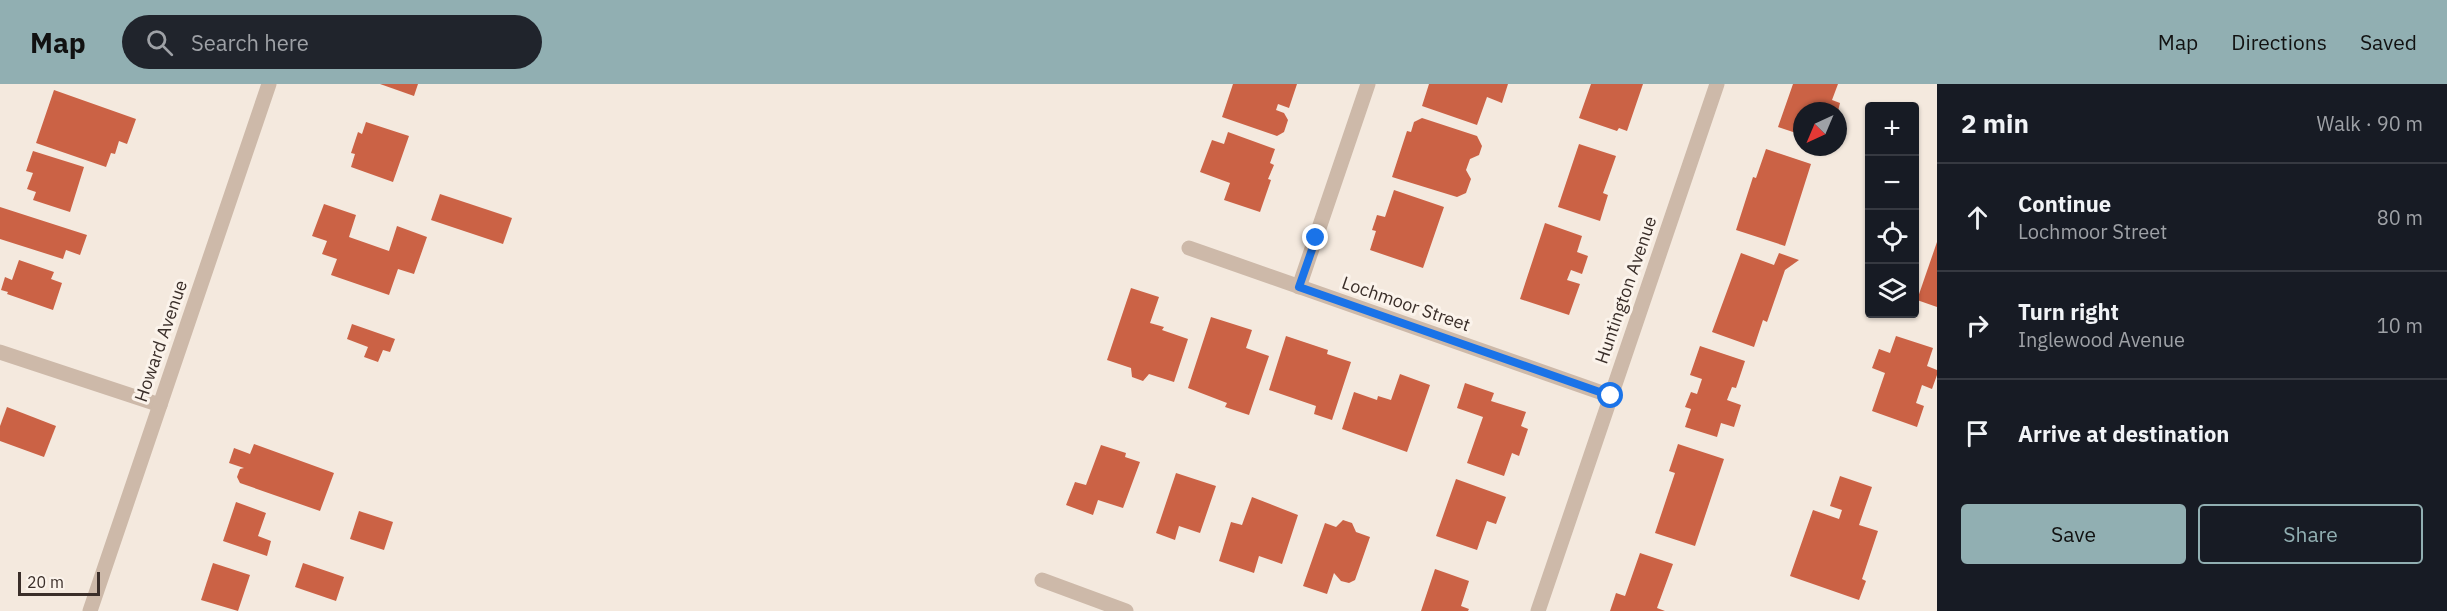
<!DOCTYPE html>
<meta charset="utf-8">
<style>
:root{--surface:#171b24;--page:#20242c;--text:#f1f3f6;--muted:#9ea1a6;--line:#363941;--accent:#91afb2}
body{margin:0;font-family:"IBM Plex Sans",sans-serif;background:var(--page);color:var(--text)}
.controls{position:absolute;right:18px;top:18px;display:grid;overflow:hidden;border-radius:6px;box-shadow:0 2px 4px #0004}
.controls button{width:54px;height:54px;display:grid;place-items:center;padding:0;border:0;border-bottom:2px solid var(--line);background:var(--surface);color:var(--text);font:30px sans-serif}
.compass{position:absolute;left:1793px;top:18px;width:54px;height:54px;border-radius:50%;background:var(--surface);box-shadow:0 2px 4px #0004;rotate:224deg}
.scale{position:absolute;left:18px;bottom:15px;width:82px;box-sizing:border-box;padding-left:6px;border:3px solid #3a2e29;border-top:0;font-size:16px;line-height:21px;white-space:nowrap;color:#3a2e29;-webkit-text-stroke:4px #fbf3eb;paint-order:stroke}
.stop{position:absolute;width:18px;height:18px;margin:-14px;border:4px solid #1a73e8;border-radius:50%;background:#fff}
.stop.end{background:#1a73e8;border-color:#fff;box-shadow:0 2px 6px #0008}
.list{margin:0;padding:0;list-style:none}
h2{display:flex;justify-content:space-between;align-items:center;height:78px;margin:0;padding:0 24px;font-size:26px}
h2 small{font-size:20px;font-weight:400;color:var(--muted)}
.list li{display:grid;grid-template-columns:39px 1fr auto;gap:18px;align-items:center;box-sizing:border-box;height:108px;padding:0 24px;border-top:2px solid var(--line)}
.list b{display:block;font-size:22px;white-space:nowrap}
.list p{margin:0;font-size:20px;white-space:nowrap;color:var(--muted)}
.list em{font-size:20px;font-style:normal;color:var(--muted)}
.actions{display:flex;gap:12px;padding:18px 24px}
.actions a{flex:1;padding:14px 0;border:2px solid var(--accent);border-radius:6px;text-align:center;font-size:21px;color:var(--accent)}
.actions .main{background:var(--accent);color:#111}
.icon{flex:none;width:33px;height:33px;fill:none;stroke:currentColor;stroke-width:2;stroke-linecap:round;stroke-linejoin:round}
.map{position:relative;flex:none;width:1937px;height:527px;overflow:hidden}
header{display:flex;align-items:center;gap:36px;box-sizing:border-box;height:84px;padding:0 30px;background:var(--accent);color:#111}
header strong{font-size:28px}
nav{display:flex;gap:33px;margin-inline-start:auto;font-size:21px}
.search{width:420px;height:54px;background:var(--page);display:flex;align-items:center;gap:15px;box-sizing:border-box;padding:0 21px;border-radius:33px;color:var(--muted);font-size:22px}
main{display:flex}
aside{flex:1;background:var(--surface)}
.map>svg:first-child{display:block}
.building{fill:#cb6245}
.lines{fill:none;stroke-linecap:round;stroke-linejoin:round}
.minor{stroke:#cdb9a9;stroke-width:15}
.route{stroke:#1a73e8;stroke-width:8}
.labels{text-anchor:middle;stroke-width:6;stroke-linejoin:round;paint-order:stroke}
.street-label{font-size:18px;fill:#3a2e29;stroke:#fbf3eb}
</style>
<header>
<strong>Map</strong>
<div class="search"><svg class="icon" aria-label="search" viewBox="0 0 24 24"><circle cx="10" cy="10" r="6"/><path d="M15 15l6 6"/></svg>Search here</div>
<nav><a>Map</a><a>Directions</a><a>Saved</a></nav>
</header>
<main>
<div class="map">
<svg width="1937" height="527" viewBox="0 0 1937 527">
<rect width="100%" height="100%" fill="#f4e9de"/>
<g class="building">
<polygon points="380,0 418,0 414,12"/>
<polygon points="1233,0 1297,0 1289,24 1278,20 1276,26 1284,29 1288,36 1284,48 1277,52 1222,33"/>
<polygon points="1429,0 1508,0 1502,19 1487,13 1477,41 1422,22"/>
<polygon points="1591,0 1643,0 1627,47 1619,44 1617,47 1579,34"/>
<polygon points="1793,0 1838,0 1832,16 1840,19 1838,27 1802,27 1802,51 1778,43"/>
<polygon points="54,6 136,35 127,60 119,57 115,70 111,69 106,83 36,59"/>
<polygon points="1422,34 1477,52 1482,62 1479,71 1470,75 1466,86 1471,95 1466,109 1457,113 1392,93 1407,47 1411,48 1414,38"/>
<polygon points="366,38 409,52 393,98 351,83 355,70 351,69 358,48 362,50"/>
<polygon points="1228,48 1275,65 1270,79 1274,81 1268,95 1271,96 1260,128 1224,116 1230,99 1200,88 1212,56 1224,60"/>
<polygon points="1579,60 1616,72 1603,109 1608,111 1600,137 1558,123"/>
<polygon points="1766,65 1811,80 1785,162 1736,146 1753,93 1756,94"/>
<polygon points="33,67 84,83 70,128 33,116 36,108 27,105 33,89 26,87"/>
<polygon points="1394,106 1444,123 1423,184 1370,166 1376,147 1372,146 1377,131 1385,133"/>
<polygon points="440,110 512,134 503,160 431,136"/>
<polygon points="324,120 356,131 349,153 389,167 397,142 427,153 414,190 398,185 389,211 331,191 337,175 322,170 327,157 312,152"/>
<polygon points="0,123 87,151 80,171 66,166 63,175 0,155"/>
<polygon points="1545,139 1582,152 1577,168 1588,172 1582,190 1571,186 1567,196 1580,200 1569,231 1520,215"/>
<polygon points="1937,158 1937,223 1917,216"/>
<polygon points="1741,169 1774,181 1779,169 1799,176 1785,186 1767,238 1763,236 1754,263 1712,248"/>
<polygon points="19,176 54,188 51,195 62,199 53,226 7,210 8,208 1,206 5,193 12,196"/>
<polygon points="1131,204 1159,213 1150,239 1164,243 1162,246 1188,255 1174,298 1149,290 1143,297 1132,293 1131,284 1107,276"/>
<polygon points="1211,233 1252,246 1246,264 1269,272 1249,331 1225,323 1227,319 1188,304"/>
<polygon points="352,240 395,255 390,268 383,266 378,278 364,273 368,263 347,255"/>
<polygon points="1286,252 1328,266 1327,270 1351,278 1332,336 1314,330 1316,322 1269,306"/>
<polygon points="1896,252 1933,264 1927,282 1937,286 1937,291 1932,305 1922,301 1916,319 1924,322 1917,343 1872,327 1885,289 1872,284 1879,265 1890,269"/>
<polygon points="1700,262 1745,277 1736,304 1732,303 1727,316 1741,321 1734,343 1721,339 1717,353 1685,343 1691,325 1685,323 1691,308 1697,310 1702,295 1690,291"/>
<polygon points="1400,290 1430,301 1407,368 1342,345 1354,308 1377,316 1378,312 1391,316"/>
<polygon points="1465,299 1494,309 1491,317 1526,328 1521,342 1528,345 1519,372 1512,369 1504,392 1467,379 1483,333 1457,324"/>
<polygon points="7,323 56,342 44,373 0,357 0,342"/>
<polygon points="254,360 334,389 320,427 240,399 237,393 240,385 244,384 229,379 234,364 250,370"/>
<polygon points="1678,360 1724,375 1695,462 1655,449 1675,389 1669,387"/>
<polygon points="1101,361 1126,369 1125,373 1140,378 1123,424 1098,416 1093,431 1066,421 1075,398 1086,401"/>
<polygon points="1176,389 1216,402 1200,449 1179,442 1175,456 1156,449"/>
<polygon points="1840,392 1872,403 1859,441 1878,447 1862,495 1866,497 1859,516 1790,492 1813,426 1839,435 1842,426 1830,422"/>
<polygon points="1456,395 1506,413 1496,440 1487,437 1477,466 1436,452"/>
<polygon points="1252,413 1298,431 1282,480 1259,472 1254,489 1219,477 1231,438 1242,441"/>
<polygon points="236,418 266,429 258,452 271,457 267,472 223,457"/>
<polygon points="359,427 393,438 384,466 350,455"/>
<polygon points="1343,436 1352,439 1356,448 1370,453 1355,496 1349,499 1341,497 1334,489 1327,510 1303,502 1325,439 1336,443"/>
<polygon points="1640,469 1673,480 1657,524 1665,527 1610,527 1616,509 1625,512"/>
<polygon points="213,479 250,491 238,527 201,516"/>
<polygon points="303,479 344,493 336,517 295,503"/>
<polygon points="1435,485 1469,497 1461,522 1469,525 1468,527 1421,527"/>
</g>
<g class="lines">
<g class="minor">
<polyline points="1189,164 1611,312"/>
<polyline points="1299,203 1368,0"/>
<polyline points="0,268 160,321"/>
<polyline points="1042,496 1126,527"/>
<polyline points="90,527 269,0"/>
<polyline points="1538,527 1717,0"/>
</g>
</g>
<g class="lines">
<polyline class="route" points="1316,154 1299,203 1611,312"/>
</g>
<g class="labels">
<g class="street-label">
<text transform="translate(1626 206) rotate(-71)" y="6">Huntington Avenue</text>
<text transform="translate(1406 220) rotate(19)" y="6">Lochmoor Street</text>
<text transform="translate(161 257) rotate(-71)" y="6">Howard Avenue</text>
</g>
</g>
</svg>
<div class="controls">
<button>+</button>
<button>−</button>
<button><svg class="icon" aria-label="locate" viewBox="0 0 24 24"><circle cx="12" cy="12" r="6"/><path d="M12 2v4M12 18v4M2 12h4M18 12h4"/></svg></button>
<button><svg class="icon" aria-label="layers" viewBox="0 0 24 24"><path d="M12 4l9 5-9 5-9-5zM3 14l9 5 9-5"/></svg></button>
</div>
<svg class="compass" viewBox="-18 -18 36 36"><path d="M0-13l5 13h-10z" fill="#e53935"/><path d="M0 13l5-13h-10z" fill="#9ea1a6"/></svg>
<div class="scale">20 m</div>
<div class="stop" style="left:1611px;top:312px"></div>
<div class="stop end" style="left:1316px;top:154px"></div>
</div>
<aside>
<h2>2 min<small>Walk · 90 m</small></h2>
<ul class="list">
<li><svg class="icon" aria-label="ahead" viewBox="0 0 24 24"><path d="M12 20V5M6 11l6-6 6 6"/></svg><div><b>Continue</b><p>Lochmoor Street</p></div><em>80 m</em></li>
<li><svg class="icon" aria-label="right" viewBox="0 0 24 24"><path d="M7 20v-9h11M14 6l5 5-5 5"/></svg><div><b>Turn right</b><p>Inglewood Avenue</p></div><em>10 m</em></li>
<li><svg class="icon" aria-label="arrive" viewBox="0 0 24 24"><path d="M6 21V4h12l-3 4 3 4H6"/></svg><div><b>Arrive at destination</b></div></li>
</ul>
<div class="actions"><a class="main">Save</a><a>Share</a></div>
</aside>
</main>
